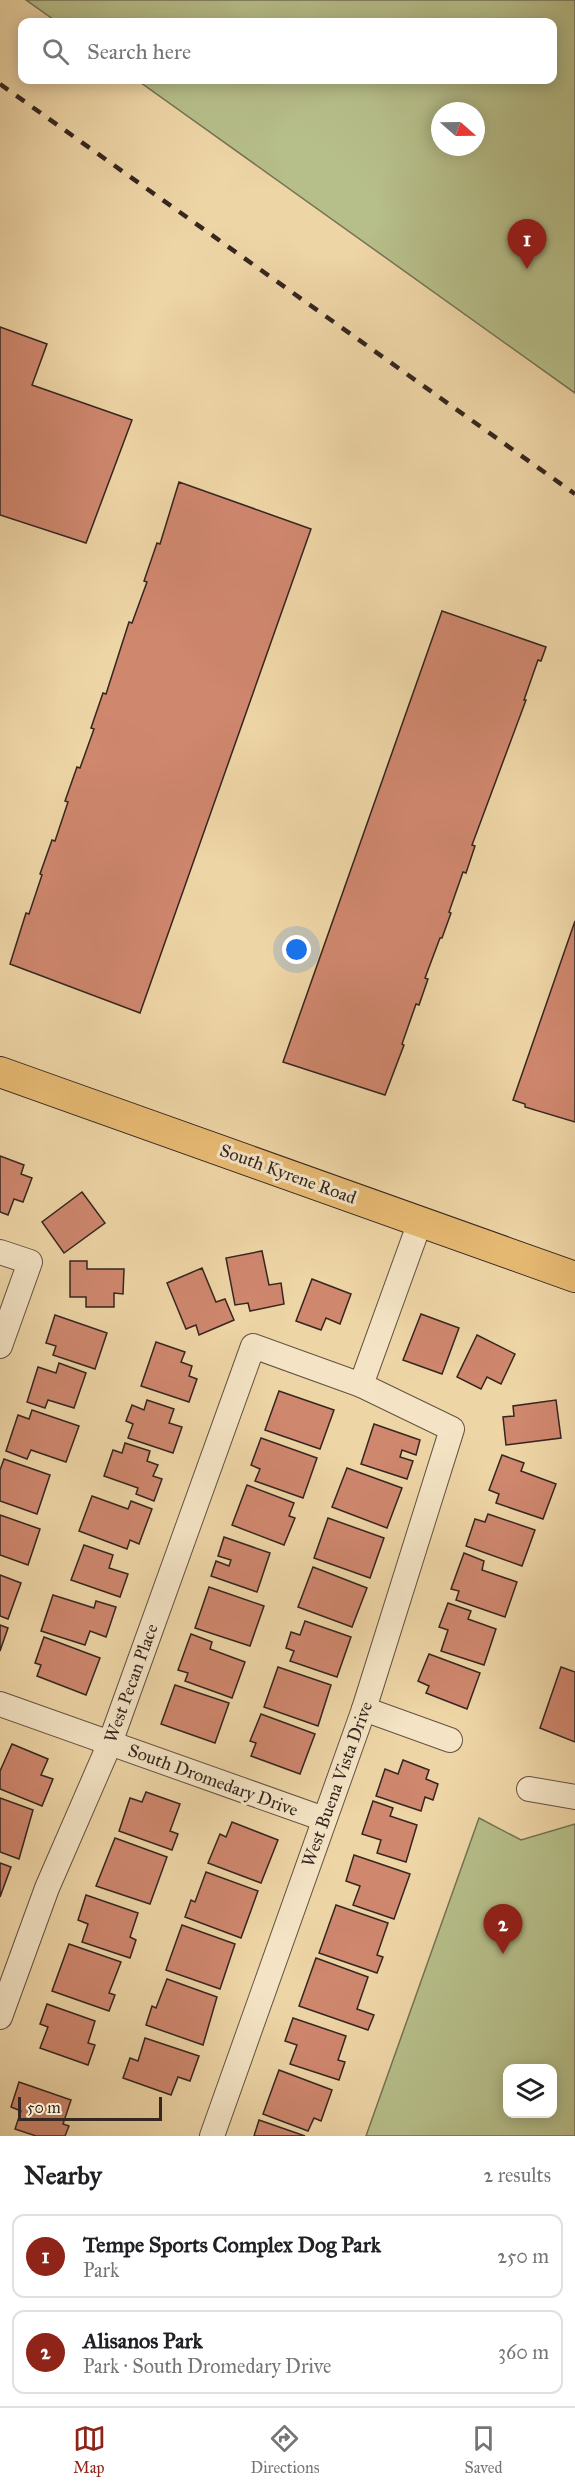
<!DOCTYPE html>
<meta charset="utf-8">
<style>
:root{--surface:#fff;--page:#f6f6f6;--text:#202124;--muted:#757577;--line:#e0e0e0;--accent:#8f2418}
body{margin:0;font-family:"IM FELL Great Primer",serif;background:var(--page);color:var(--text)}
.controls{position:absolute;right:18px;bottom:18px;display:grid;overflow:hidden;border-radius:12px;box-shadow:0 3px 15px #0003}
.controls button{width:54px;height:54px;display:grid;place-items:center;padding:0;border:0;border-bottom:2px solid var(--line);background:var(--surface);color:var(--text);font:30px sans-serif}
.compass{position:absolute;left:431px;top:102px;width:54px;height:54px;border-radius:50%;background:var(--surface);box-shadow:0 3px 15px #0003;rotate:110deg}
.scale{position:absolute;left:18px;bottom:15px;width:144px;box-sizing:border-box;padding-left:6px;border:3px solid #352620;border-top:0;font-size:16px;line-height:21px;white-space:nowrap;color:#352620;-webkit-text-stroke:4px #f4e4c5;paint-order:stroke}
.you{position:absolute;left:297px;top:950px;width:21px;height:21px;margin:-15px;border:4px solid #fff;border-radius:50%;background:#1a73e8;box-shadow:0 0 0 9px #1a73e833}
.badge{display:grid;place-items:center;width:39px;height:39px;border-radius:50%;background:var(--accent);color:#fff;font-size:20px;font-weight:700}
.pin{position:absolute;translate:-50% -50px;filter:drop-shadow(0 2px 3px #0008)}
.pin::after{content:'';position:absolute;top:32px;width:21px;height:18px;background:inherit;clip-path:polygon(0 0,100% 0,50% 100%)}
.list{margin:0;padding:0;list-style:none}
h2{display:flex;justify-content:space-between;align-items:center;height:78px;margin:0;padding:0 24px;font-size:26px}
h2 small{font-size:20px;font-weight:400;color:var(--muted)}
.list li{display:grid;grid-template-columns:39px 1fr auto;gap:18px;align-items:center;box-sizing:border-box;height:84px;margin:0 12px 12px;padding:0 12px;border:2px solid var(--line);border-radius:12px}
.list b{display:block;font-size:22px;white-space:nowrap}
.list p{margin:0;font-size:20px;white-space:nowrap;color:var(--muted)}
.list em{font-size:20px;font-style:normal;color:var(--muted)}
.icon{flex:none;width:33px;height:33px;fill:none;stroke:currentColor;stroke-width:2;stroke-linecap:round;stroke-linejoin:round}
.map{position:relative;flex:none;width:575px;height:2136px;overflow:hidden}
.search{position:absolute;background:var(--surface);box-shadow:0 3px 15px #0003;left:18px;right:18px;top:18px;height:66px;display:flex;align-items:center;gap:15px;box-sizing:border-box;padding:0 21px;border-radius:12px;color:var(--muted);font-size:22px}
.sheet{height:270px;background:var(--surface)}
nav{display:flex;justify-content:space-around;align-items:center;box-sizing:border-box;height:84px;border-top:2px solid var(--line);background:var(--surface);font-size:16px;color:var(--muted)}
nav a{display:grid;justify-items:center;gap:3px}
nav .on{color:var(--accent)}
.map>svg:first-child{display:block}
.green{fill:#b6be89;stroke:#767254;stroke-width:1.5;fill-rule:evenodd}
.building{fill:#cf876e;stroke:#352620;stroke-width:1.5}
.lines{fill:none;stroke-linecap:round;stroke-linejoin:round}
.minor-casing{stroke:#635242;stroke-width:26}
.major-casing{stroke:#352620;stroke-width:32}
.minor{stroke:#f4e4c5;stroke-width:24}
.major{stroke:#e7ba73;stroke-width:30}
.rail{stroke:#352620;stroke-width:4.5;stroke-dasharray:10 10;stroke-linecap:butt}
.labels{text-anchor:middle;stroke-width:6;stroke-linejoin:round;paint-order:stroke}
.street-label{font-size:18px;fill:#352620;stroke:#f4e4c5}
</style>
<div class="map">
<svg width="575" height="2136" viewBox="0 0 575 2136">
<rect width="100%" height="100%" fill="#eed5a6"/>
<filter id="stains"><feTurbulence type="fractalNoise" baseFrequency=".00333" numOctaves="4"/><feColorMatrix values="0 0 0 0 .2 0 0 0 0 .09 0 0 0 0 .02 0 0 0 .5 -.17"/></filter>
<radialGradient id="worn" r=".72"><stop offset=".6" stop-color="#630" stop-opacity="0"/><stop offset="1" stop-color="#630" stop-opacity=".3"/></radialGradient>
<g class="green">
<path d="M26,0h549v393l-438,-313h415v-58h-495zM440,111h36v36h-36z"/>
<path d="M479,1818l42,22 54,-16v312h-209zM508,2068h44v46h-44z"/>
</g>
<g class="building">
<polygon points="0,327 47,344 32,385 132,420 86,543 0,515"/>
<polygon points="179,482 311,529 140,1013 10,964 26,913 29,914 42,875 40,874 52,840 55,841 68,802 65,801 77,767 80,768 94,729 91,728 103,693 106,694 129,622 132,623 147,582 144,581 157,543 160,544"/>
<polygon points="442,611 546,647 541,661 538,660 524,700 526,700 472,845 475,846 466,873 463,872 449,912 451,913 442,938 440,938 425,978 428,979 419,1005 416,1004 402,1044 404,1045 385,1095 283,1062"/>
<polygon points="575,921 575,1122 525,1107 525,1104 513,1100"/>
<polygon points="0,1156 24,1165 21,1174 32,1178 23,1202 14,1199 8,1215 0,1212"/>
<polygon points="82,1192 105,1223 64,1253 42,1222"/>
<polygon points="262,1251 269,1285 281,1283 284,1304 250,1311 248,1303 235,1305 226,1258"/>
<polygon points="70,1261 87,1261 87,1269 124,1269 123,1294 114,1293 114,1307 86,1307 86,1297 70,1297"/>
<polygon points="202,1268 216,1302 225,1299 234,1320 199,1335 196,1325 186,1329 167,1283"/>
<polygon points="312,1279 351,1294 340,1324 326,1318 321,1330 296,1321"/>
<polygon points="421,1314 459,1328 442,1374 403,1360"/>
<polygon points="55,1315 107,1333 95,1369 53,1355 56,1346 46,1343"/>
<polygon points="477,1335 515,1354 501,1384 487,1377 481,1389 457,1377"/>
<polygon points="156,1342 185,1352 181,1362 192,1366 189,1376 197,1379 189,1402 141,1386"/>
<polygon points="59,1363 86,1373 74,1408 48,1400 45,1408 27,1402 38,1367 56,1373"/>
<polygon points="279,1391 334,1410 320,1449 265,1430"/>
<polygon points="147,1400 174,1409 169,1423 182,1427 173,1453 128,1438 133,1424 126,1421 132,1405 144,1410"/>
<polygon points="556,1400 561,1438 506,1445 503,1417 514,1416 513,1406"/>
<polygon points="32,1410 79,1426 66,1462 31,1450 27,1459 6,1451 18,1415 29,1419"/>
<polygon points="374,1424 420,1440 416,1455 402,1450 400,1457 413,1461 407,1479 361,1464"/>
<polygon points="261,1438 317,1458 303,1498 255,1481 260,1469 251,1465"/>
<polygon points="125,1443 150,1451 147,1461 158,1465 153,1476 162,1479 154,1501 136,1494 138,1488 104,1476 113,1450 122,1453"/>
<polygon points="502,1455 524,1463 521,1471 556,1484 543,1519 496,1503 499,1494 489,1490"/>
<polygon points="4,1459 50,1475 37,1514 0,1501 0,1470"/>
<polygon points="347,1468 402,1488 387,1528 332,1507"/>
<polygon points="247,1485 294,1503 289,1516 295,1518 284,1545 232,1525"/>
<polygon points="92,1496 128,1509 131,1501 152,1509 139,1544 130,1540 127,1549 79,1531"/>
<polygon points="488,1514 535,1530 522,1566 466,1546 475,1519 485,1522"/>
<polygon points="0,1515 40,1529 28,1565 0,1555"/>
<polygon points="328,1518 384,1538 370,1578 314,1558"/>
<polygon points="224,1537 270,1553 257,1592 211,1576 216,1561 229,1566 231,1560 218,1556"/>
<polygon points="84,1545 113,1555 109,1568 128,1574 120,1597 71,1580"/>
<polygon points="464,1553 484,1561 482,1570 517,1582 505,1617 456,1600 459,1591 451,1589"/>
<polygon points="313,1567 367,1588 352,1627 298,1607"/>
<polygon points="0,1575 21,1583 8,1619 0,1616"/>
<polygon points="209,1587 264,1606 250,1646 195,1628"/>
<polygon points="53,1595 94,1608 96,1601 116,1607 106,1637 90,1631 85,1645 41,1631"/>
<polygon points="448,1603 471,1611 468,1619 496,1629 484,1665 441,1651 448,1630 439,1627"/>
<polygon points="305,1621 351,1637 337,1677 290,1661 294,1651 286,1648 291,1632 300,1635"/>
<polygon points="0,1625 8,1628 0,1651"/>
<polygon points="191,1634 212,1642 210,1649 245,1662 232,1698 185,1681 188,1673 178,1670"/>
<polygon points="44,1637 100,1658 86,1695 37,1676 41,1665 35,1663"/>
<polygon points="429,1654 480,1673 467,1709 426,1693 429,1686 418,1681"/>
<polygon points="278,1667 331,1685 318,1726 264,1707"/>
<polygon points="561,1667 575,1672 575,1742 540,1728"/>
<polygon points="175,1685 229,1703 215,1743 161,1724"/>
<polygon points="261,1714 315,1734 300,1774 251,1756 256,1743 250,1741"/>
<polygon points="12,1744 48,1759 41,1775 53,1779 42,1806 0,1789 0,1771"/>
<polygon points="403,1760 429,1770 426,1779 438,1784 433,1800 425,1797 421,1811 376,1796 385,1769 398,1774"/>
<polygon points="146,1792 180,1804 170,1831 178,1834 172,1850 119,1831 130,1798 142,1802"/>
<polygon points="0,1798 33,1810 19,1859 0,1852"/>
<polygon points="373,1801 393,1808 390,1816 417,1825 406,1862 377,1853 381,1840 362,1834"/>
<polygon points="232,1822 278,1840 261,1883 208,1863 220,1834 226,1837"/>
<polygon points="115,1838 167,1857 150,1904 96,1886"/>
<polygon points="354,1855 410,1874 394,1919 353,1905 360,1886 346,1881"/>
<polygon points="0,1863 11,1867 0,1897"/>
<polygon points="206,1872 258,1891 241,1938 185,1917 191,1900 195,1902"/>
<polygon points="86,1895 138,1913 130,1937 136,1940 130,1958 82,1942 88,1924 78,1920"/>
<polygon points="336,1905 388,1923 377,1955 383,1957 377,1973 319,1953"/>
<polygon points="182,1925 235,1944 220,1989 166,1970"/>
<polygon points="69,1944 121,1962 109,1993 115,1995 109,2011 52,1991"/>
<polygon points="316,1958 368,1977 357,2009 374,2015 368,2030 299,2006"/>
<polygon points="167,1979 217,1997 203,2045 146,2025 152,2006 156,2008"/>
<polygon points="47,2004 95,2021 88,2043 95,2045 88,2065 40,2048 48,2027 40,2024"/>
<polygon points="293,2018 346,2036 338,2060 345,2062 339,2080 290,2064 297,2045 285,2041"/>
<polygon points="145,2038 199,2056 190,2081 178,2077 171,2095 123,2078 130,2058 138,2061"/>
<polygon points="279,2070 332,2090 321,2121 314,2118 308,2131 263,2114"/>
<polygon points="19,2082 71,2100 63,2124 69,2126 65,2136 36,2136 15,2129 21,2111 11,2107"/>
<polygon points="259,2120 305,2136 254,2136"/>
</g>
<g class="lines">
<defs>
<g id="minor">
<polyline points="0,1252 30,1262 0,1346"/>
<polyline points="361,1385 420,1222"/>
<polyline points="0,1704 324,1819"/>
<polyline points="364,1709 450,1740"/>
<polyline points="529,1789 575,1797"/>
<polyline points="0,2017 47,1888 110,1743 253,1346 361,1385 452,1429 364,1709 212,2136"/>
</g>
<polyline id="major" points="0,1072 575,1277"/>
</defs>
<use href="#minor" class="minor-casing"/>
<use href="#major" class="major-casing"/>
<use href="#minor" class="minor"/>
<use href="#major" class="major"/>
<polyline class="rail" points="0,84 575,494"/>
</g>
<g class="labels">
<g class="street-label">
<text transform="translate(288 1174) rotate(20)" y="6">South Kyrene Road</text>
<text transform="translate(131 1683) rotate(-70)" y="6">West Pecan Place</text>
<text transform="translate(213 1780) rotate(20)" y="6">South Dromedary Drive</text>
<text transform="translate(337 1784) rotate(-70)" y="6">West Buena Vista Drive</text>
</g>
</g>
<rect width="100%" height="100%" filter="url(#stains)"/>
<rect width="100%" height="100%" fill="url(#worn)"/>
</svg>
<div class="controls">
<button><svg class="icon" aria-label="layers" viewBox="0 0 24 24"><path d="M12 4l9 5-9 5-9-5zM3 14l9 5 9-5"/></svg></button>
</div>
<svg class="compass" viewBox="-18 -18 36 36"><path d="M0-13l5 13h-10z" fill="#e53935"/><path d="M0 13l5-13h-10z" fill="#757577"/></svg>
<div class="scale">50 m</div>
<div class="you"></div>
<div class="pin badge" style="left:527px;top:269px">1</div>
<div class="pin badge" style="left:503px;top:1954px">2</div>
<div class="search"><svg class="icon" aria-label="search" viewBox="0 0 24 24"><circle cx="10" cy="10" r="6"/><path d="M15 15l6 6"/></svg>Search here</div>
</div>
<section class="sheet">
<h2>Nearby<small>2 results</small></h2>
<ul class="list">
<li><span class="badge">1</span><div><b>Tempe Sports Complex Dog Park</b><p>Park</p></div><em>250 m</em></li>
<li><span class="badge">2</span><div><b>Alisanos Park</b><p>Park · South Dromedary Drive</p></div><em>360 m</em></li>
</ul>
</section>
<nav>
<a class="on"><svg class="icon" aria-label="map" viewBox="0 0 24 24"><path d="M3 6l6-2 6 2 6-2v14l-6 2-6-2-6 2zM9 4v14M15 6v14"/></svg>Map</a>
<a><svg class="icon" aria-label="directions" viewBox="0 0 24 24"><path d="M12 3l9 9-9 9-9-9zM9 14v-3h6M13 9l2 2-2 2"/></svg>Directions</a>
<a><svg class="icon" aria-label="saved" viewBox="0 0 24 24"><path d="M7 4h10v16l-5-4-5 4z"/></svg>Saved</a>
</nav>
